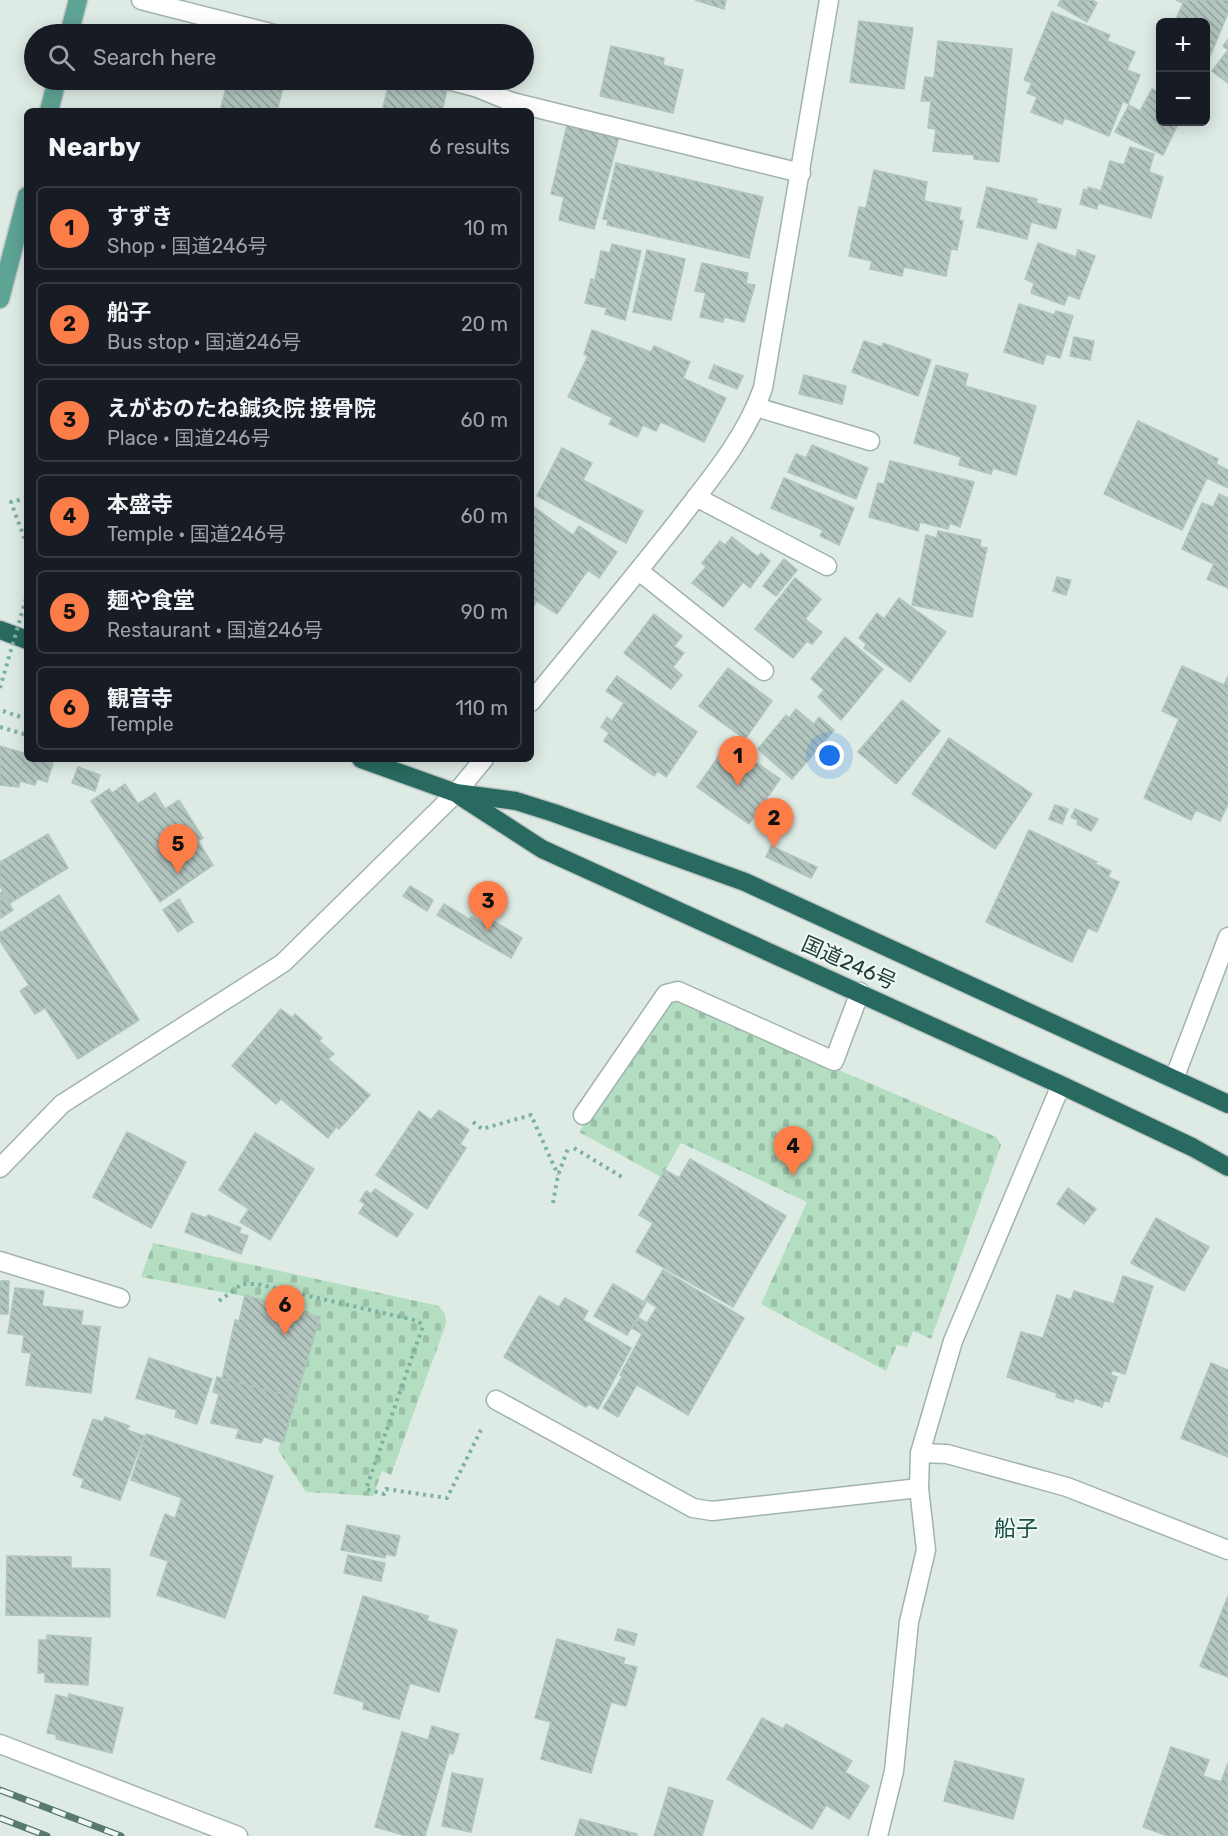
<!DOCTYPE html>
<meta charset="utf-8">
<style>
:root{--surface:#171b24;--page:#242831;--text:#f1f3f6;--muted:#9ea1a6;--line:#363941;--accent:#fd7d49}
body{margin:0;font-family:Rubik,"Noto Sans JP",sans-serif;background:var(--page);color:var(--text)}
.controls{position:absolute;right:18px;top:18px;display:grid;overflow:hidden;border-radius:9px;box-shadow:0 3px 15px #0003}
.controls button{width:54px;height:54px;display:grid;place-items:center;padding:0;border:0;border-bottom:2px solid var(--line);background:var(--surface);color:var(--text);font:30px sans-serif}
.you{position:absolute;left:830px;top:756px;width:21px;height:21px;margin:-15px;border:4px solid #fff;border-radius:50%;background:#1a73e8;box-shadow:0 0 0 9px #1a73e833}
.badge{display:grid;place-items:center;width:39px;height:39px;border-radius:50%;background:var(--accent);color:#111;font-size:20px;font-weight:700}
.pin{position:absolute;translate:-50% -50px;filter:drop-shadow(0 2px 3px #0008)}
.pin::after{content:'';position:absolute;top:32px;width:21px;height:18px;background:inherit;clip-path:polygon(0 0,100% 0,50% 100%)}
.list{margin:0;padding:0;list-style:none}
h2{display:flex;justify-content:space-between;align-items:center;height:78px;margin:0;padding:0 24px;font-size:26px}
h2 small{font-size:20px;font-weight:400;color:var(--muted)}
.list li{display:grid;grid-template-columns:39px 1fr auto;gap:18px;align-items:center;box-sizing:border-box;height:84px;margin:0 12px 12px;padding:0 12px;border:2px solid var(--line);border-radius:9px}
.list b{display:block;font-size:22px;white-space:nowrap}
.list p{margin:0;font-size:20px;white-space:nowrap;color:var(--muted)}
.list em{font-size:20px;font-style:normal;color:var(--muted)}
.icon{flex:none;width:33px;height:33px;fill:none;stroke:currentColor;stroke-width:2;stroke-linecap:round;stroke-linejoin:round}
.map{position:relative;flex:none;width:1228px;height:1836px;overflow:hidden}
.search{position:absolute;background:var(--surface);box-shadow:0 3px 15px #0003;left:24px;top:24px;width:510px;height:66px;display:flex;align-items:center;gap:15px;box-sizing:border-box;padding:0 21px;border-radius:33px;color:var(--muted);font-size:22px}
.panel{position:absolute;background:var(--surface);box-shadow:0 3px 15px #0003;left:24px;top:108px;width:510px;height:654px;border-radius:9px}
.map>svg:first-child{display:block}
.cemetery{fill:url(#cemetery-stones)}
.building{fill:url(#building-back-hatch);stroke:#b0c5bd;stroke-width:1.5}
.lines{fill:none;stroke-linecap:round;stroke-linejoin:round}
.minor-casing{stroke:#a1b3ad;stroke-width:21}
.major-casing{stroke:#c0c8c6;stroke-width:21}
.highway-casing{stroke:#c0c8c6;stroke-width:21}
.path{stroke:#7bb1a2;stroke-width:4;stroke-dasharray:3 4.5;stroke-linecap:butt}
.minor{stroke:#fff;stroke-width:18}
.major{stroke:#5ea495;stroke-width:18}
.highway{stroke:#286a5f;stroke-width:18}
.rail-casing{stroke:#587870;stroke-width:7}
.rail{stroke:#eef7f3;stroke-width:4.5;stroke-dasharray:14;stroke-linecap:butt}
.path-bridge{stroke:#7bb1a2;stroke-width:4;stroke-dasharray:3 4.5;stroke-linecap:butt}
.labels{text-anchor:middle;stroke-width:4.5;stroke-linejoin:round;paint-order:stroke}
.street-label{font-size:21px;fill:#1e3c35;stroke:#eef7f3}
.neighbourhood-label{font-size:22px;fill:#194f44;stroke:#eef7f3}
</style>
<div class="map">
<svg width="1228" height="1836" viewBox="0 0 1228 1836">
<defs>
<pattern id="cemetery-stones" width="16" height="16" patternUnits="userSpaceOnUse" patternTransform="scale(1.5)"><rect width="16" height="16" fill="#b4dec1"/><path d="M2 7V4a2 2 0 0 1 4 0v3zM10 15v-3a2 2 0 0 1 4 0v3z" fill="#9abfa6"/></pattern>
<pattern id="building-back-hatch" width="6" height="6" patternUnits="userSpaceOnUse" patternTransform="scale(1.5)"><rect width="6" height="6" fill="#b3c6bf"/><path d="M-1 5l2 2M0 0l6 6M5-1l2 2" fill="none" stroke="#91a29c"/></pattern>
</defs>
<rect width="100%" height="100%" fill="#deebe5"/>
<g class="cemetery">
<polygon points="664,1000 676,1001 996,1137 1001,1145 931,1339 913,1331 907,1347 897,1345 886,1371 761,1304 807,1202 681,1143 661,1177 579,1132"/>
<polygon points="153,1243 439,1306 445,1314 446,1324 391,1475 382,1471 373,1496 306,1492 278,1450 320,1319 243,1296 141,1277"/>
</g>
<g class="building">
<polygon points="695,0 726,0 724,9"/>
<polygon points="1061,0 1092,0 1097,3 1087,22 1058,5"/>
<polygon points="1176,0 1228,0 1228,13 1206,66 1206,22 1175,22 1183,3"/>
<polygon points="1052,12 1110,35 1107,41 1135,52 1127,70 1140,75 1128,104 1123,101 1109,136 1065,118 1062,124 1031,112 1037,97 1027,93 1032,83 1024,80"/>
<polygon points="859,21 913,28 904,89 850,82"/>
<polygon points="1228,39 1228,83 1212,71 1228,50 1223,46"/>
<polygon points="938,41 1012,49 999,162 974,159 974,155 933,151 936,129 928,128 931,101 921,101 925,77 934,78"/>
<polygon points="611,46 664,58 663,65 683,70 673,113 600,96"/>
<polygon points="240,80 254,83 255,80 285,80 277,111 220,111 226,88 238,91"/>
<polygon points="390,80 412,80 447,89 442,111 382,111"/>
<polygon points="1152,89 1160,93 1160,122 1179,122 1163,155 1115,132 1129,105 1140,111"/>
<polygon points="567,125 619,137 594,229 559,220 564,197 551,194"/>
<polygon points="1130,147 1154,154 1149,172 1163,177 1151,218 1098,203 1097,209 1080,204 1084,189 1088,191 1088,187 1101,191 1110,161 1124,165"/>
<polygon points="616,163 763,197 749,258 607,225 608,220 603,219"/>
<polygon points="874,170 927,182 924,201 961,208 959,220 963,221 957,250 951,249 946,276 904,267 902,276 870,269 872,261 849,256 859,207 866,208"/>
<polygon points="987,187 1037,199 1036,203 1061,209 1056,229 1031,222 1027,239 977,227"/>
<polygon points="1038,243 1076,257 1078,250 1095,256 1079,299 1068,295 1064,305 1031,293 1034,283 1025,279"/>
<polygon points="612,244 641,251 625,320 605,314 607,308 585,303 591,279 595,280 601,251 610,253"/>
<polygon points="647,250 685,259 671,320 633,312"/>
<polygon points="702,263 748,273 746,284 755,285 744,322 724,317 723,322 700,317 706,293 695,291"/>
<polygon points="1019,304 1055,315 1056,311 1073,316 1060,358 1046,354 1043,364 1004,352"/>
<polygon points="592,330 651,352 654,346 690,362 683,378 726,398 704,442 661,422 656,431 643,425 637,437 609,424 613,418 568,397 588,356 584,354"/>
<polygon points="1074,337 1094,341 1090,360 1070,356"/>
<polygon points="864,341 882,347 883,343 931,360 918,396 852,372"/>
<polygon points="714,365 743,376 737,389 709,378"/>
<polygon points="936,365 968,374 965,386 1036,406 1016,475 993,468 991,474 959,465 961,457 914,443"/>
<polygon points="804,375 846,386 842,404 799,394"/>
<polygon points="1138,421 1218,459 1216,464 1228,470 1228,488 1207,478 1182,530 1104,494"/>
<polygon points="812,445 868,468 856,499 788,472 796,454 806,458"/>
<polygon points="562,448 592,463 583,480 643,511 626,543 537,496"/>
<polygon points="890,461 974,482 960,527 950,523 948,529 920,522 918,531 869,517 878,483 884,484"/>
<polygon points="784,478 854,508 839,545 820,536 823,530 771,508"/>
<polygon points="1219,494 1228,498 1228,588 1207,579 1214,564 1182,549 1202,503 1213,507"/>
<polygon points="531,505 573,535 579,526 617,552 599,578 588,570 557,614 537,601 531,609"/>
<polygon points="938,531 981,540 980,547 987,548 972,617 912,605 926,535 937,538"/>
<polygon points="732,537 758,557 761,553 770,561 750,588 743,582 723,607 692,583 706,567 702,563 720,541 725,545"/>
<polygon points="784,559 797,570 776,596 763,586"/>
<polygon points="1057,577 1071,580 1066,595 1053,591"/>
<polygon points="795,578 821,599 805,619 822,632 812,644 807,641 793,658 755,629"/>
<polygon points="899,598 946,632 910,682 864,648 866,644 859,638 877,613 884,619"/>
<polygon points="654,614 682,636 674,646 684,653 673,667 682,675 671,689 624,653"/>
<polygon points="845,637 883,669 841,720 818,697 824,690 811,679"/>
<polygon points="1182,666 1224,685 1228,676 1228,804 1220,821 1196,810 1191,820 1144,798 1179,719 1162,711"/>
<polygon points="728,668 772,701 745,739 699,706"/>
<polygon points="617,676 697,732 666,777 658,771 654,776 604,741 609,733 601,727 607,717 612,721 624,703 606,691"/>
<polygon points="902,700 940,731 896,784 858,752"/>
<polygon points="796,709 814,724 819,717 834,730 792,779 758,749 786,715 789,718"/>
<polygon points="949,738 1032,794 995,849 912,794"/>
<polygon points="728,743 780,779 749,824 697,787"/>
<polygon points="0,746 27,754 27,759 53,763 47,782 37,779 35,785 20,781 19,787 0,785"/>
<polygon points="78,767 100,775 95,791 72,783"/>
<polygon points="125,784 138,804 155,793 165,809 179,800 203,838 198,841 213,865 160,902 91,801 109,789 112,793"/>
<polygon points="1055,805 1068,809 1062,824 1049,819"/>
<polygon points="1075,809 1098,819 1091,831 1077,824 1078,820 1071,817"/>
<polygon points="1029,830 1097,862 1095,864 1111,871 1108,877 1119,882 1097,932 1088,928 1072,962 986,922"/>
<polygon points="48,834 68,868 10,903 0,886 0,862"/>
<polygon points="771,846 817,867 811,878 766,857"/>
<polygon points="410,886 433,900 427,911 403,896"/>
<polygon points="2,892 13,910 1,918 0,893"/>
<polygon points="59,895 139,1020 78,1059 45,1008 35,1014 20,991 29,985 0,941 0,933"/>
<polygon points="179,899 193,922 178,932 163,910"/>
<polygon points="444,904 469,919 471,917 486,925 490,919 522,938 511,958 437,915"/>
<polygon points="281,1009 292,1018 295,1014 322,1038 319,1041 334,1054 328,1059 370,1095 339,1129 336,1127 328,1138 281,1099 276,1104 232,1066"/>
<polygon points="439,1110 469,1130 460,1144 466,1148 427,1209 376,1175 419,1111 431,1120"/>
<polygon points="127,1132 186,1162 151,1228 93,1197"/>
<polygon points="255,1133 314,1169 270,1240 240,1222 249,1209 219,1190"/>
<polygon points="690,1159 786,1216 733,1307 636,1252 653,1223 639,1215 665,1170 679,1178"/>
<polygon points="1068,1188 1096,1209 1084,1224 1057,1204"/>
<polygon points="375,1189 413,1214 397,1237 359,1213 365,1204 360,1201 366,1191 371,1194"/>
<polygon points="192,1213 206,1218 208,1215 241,1228 239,1233 248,1236 241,1254 185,1232"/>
<polygon points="1156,1218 1209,1247 1184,1291 1131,1263"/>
<polygon points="663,1270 744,1318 688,1415 620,1375 642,1334 632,1328 639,1318 647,1323 657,1307 645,1300"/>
<polygon points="1123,1276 1153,1286 1125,1374 1112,1370 1111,1375 1117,1377 1109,1402 1104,1401 1102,1407 1075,1398 1073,1402 1056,1397 1057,1393 1007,1377 1021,1332 1043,1338 1057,1295 1071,1300 1074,1291 1114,1304"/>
<polygon points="0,1281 9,1281 8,1314 0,1314"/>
<polygon points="613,1284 646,1303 627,1335 594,1316"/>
<polygon points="15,1288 44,1291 42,1306 83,1311 81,1325 100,1327 91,1393 26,1385 31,1353 22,1352 24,1335 8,1333"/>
<polygon points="245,1295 320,1317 296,1398 222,1379 235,1320 239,1321"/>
<polygon points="539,1296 559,1307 565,1298 588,1311 583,1320 631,1348 598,1409 589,1404 586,1407 504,1357"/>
<polygon points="149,1358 212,1379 197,1424 175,1417 177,1410 136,1398"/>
<polygon points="1211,1363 1228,1370 1228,1457 1181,1438"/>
<polygon points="217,1377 296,1398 283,1443 264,1437 261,1443 236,1438 239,1429 211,1423 219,1394 213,1392"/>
<polygon points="622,1377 636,1386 618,1417 603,1408"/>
<polygon points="105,1417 129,1426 127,1430 144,1436 120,1500 81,1487 84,1479 73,1475 93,1419 103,1422"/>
<polygon points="146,1434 273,1476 225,1618 157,1595 168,1561 150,1555 165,1514 175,1518 182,1498 131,1480"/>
<polygon points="347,1525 400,1536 395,1556 386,1554 385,1558 341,1550"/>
<polygon points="348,1555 385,1563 381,1581 344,1573"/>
<polygon points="7,1556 71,1557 71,1568 110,1569 110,1617 6,1615"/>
<polygon points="363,1596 428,1616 427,1621 457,1630 439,1692 410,1683 399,1719 363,1709 364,1702 334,1693"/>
<polygon points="1228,1596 1228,1677 1200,1666"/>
<polygon points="618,1629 637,1634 634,1645 615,1640"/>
<polygon points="47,1635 91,1638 88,1685 45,1682 45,1673 38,1673 39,1640 47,1640"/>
<polygon points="557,1639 625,1658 623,1664 637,1667 626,1706 611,1702 591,1773 541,1759 551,1722 535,1718"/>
<polygon points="69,1694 123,1708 112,1753 56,1739 57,1735 47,1733 56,1695 68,1698"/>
<polygon points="762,1718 783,1729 786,1724 852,1761 845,1772 869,1786 849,1819 826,1805 812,1829 727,1779"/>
<polygon points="432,1726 459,1734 453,1754 449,1753 425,1836 407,1836 375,1827 402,1732 428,1740"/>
<polygon points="1171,1747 1209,1760 1203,1776 1221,1782 1228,1763 1228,1836 1168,1836 1143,1827"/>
<polygon points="955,1761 1024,1779 1013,1819 944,1801"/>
<polygon points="452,1773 483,1779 471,1832 442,1826"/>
<polygon points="669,1787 713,1801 702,1836 654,1836"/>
<polygon points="580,1819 637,1834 636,1836 575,1836"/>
</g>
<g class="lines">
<defs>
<g id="minor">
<polyline points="141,0 274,34"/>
<polyline points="448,80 475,87 512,102 801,173"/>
<polyline points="756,407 870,441"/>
<polyline points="696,497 827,566"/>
<polyline points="639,571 764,671"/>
<path d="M531,702c49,-60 99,-120 147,-181 32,-42 67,-82 85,-133l66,-388"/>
<polyline points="1174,1079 1228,937"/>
<polyline points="583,1115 666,994 678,991 834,1061 860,992"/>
<polyline points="0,1168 62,1104 283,963 456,793 484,759"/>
<polyline points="0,1261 120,1298"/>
<polyline points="496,1400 693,1508 712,1511 919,1488"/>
<polyline points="920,1453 947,1454 1067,1487 1228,1550"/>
<polyline points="0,1744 238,1836"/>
<polyline points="878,1836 894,1771 909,1622 926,1550 919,1488 920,1453 953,1341 1061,1085"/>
</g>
<g id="major">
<polyline points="69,34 78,0"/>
<polyline points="49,111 57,80"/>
<polyline points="0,299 27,196"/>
</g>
<g id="highway">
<polyline points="0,630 27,640"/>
<polyline points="361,759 456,793 516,801 554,813 745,882 1228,1104"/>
<polyline points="460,796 542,849 1061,1085 1192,1147 1228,1167"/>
</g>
</defs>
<use href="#minor" class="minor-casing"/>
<use href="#major" class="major-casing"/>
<use href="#highway" class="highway-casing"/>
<g class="path">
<polyline points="27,498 11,502 27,545"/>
<polyline points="3,711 27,719"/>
<polyline points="0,727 27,735"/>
<polyline points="473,1122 482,1129 531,1115 558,1175"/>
<polyline points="574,1148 622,1177"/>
<polyline points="553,1203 558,1175 569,1146"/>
<polyline points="219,1301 242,1284 257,1284 418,1321 423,1326 366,1489 384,1494 386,1489 447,1498 481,1430"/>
</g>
<use href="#minor" class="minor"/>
<use href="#major" class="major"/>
<use href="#highway" class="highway"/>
<defs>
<g id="rail">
<polyline points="0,1790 121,1836"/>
<polyline points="0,1818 47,1836"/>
</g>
</defs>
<use href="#rail" class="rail-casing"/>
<use href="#rail" class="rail"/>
<polyline class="path-bridge" points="0,688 27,595"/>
</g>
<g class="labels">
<g class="street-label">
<text transform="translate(849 963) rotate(24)" y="7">国道246号</text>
</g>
<g class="neighbourhood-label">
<text x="1016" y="1536">船子</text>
</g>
</g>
</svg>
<div class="controls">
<button>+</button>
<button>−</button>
</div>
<div class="you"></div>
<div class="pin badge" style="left:738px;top:786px">1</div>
<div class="pin badge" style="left:774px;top:848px">2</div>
<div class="pin badge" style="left:488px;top:931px">3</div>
<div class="pin badge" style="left:793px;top:1176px">4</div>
<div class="pin badge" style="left:178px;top:874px">5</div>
<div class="pin badge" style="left:285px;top:1335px">6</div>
<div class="search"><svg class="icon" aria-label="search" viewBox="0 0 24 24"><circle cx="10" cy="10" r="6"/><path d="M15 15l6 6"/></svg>Search here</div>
<section class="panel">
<h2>Nearby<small>6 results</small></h2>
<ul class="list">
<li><span class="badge">1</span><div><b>すずき</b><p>Shop · 国道246号</p></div><em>10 m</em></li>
<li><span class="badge">2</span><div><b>船子</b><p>Bus stop · 国道246号</p></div><em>20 m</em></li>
<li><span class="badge">3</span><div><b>えがおのたね鍼灸院 接骨院</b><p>Place · 国道246号</p></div><em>60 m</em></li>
<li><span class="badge">4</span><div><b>本盛寺</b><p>Temple · 国道246号</p></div><em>60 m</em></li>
<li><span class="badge">5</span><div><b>麺や食堂</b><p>Restaurant · 国道246号</p></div><em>90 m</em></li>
<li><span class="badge">6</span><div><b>観音寺</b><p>Temple</p></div><em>110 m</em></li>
</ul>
</section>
</div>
